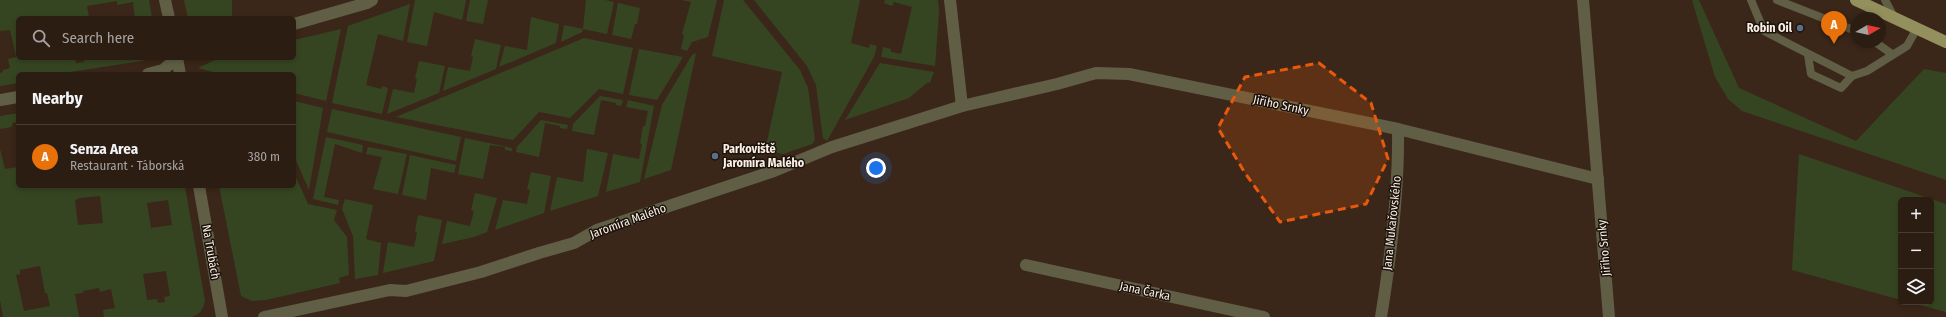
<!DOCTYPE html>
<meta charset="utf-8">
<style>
:root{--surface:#2c1d13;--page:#34261c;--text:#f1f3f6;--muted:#a6a2a0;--line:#483b33;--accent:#2563eb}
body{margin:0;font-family:"Fira Sans Condensed",sans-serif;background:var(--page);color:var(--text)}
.controls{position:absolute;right:12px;bottom:12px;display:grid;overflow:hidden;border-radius:6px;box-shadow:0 2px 6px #0003}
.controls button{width:36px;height:36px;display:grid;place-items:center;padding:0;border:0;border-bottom:1px solid var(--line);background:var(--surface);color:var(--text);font:20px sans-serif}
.compass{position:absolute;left:1850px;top:12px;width:36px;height:36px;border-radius:50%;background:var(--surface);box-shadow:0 2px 6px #0003;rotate:81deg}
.you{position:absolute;left:876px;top:168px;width:14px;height:14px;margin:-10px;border:3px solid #fff;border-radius:50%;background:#1a73e8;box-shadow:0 0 0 6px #1a73e833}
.badge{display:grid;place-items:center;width:26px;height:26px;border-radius:50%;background:var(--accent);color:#fff;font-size:13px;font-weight:700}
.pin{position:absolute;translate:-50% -33px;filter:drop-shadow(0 1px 2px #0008)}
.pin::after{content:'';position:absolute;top:21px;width:14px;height:12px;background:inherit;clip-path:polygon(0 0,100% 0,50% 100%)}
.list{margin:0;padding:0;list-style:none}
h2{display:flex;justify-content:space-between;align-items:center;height:52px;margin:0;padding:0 16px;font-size:17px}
h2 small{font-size:13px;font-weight:400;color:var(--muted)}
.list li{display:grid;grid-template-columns:26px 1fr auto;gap:12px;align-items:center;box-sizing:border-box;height:64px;padding:0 16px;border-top:1px solid var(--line)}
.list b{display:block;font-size:15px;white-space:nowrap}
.list p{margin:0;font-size:13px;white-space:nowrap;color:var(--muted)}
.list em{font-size:13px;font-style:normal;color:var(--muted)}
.icon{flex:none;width:22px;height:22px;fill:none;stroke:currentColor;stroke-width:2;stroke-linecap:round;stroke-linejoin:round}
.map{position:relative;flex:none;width:1946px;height:317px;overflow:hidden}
.search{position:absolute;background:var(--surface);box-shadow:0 2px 6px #0003;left:16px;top:16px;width:280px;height:44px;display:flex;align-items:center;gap:10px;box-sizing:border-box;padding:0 14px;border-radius:6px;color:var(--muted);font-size:15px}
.panel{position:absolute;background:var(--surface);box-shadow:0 2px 6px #0003;left:16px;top:72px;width:280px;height:116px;border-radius:6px}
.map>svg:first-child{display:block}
.green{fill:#364521;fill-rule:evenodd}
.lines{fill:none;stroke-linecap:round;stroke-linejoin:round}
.lane{stroke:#605f46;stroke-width:8}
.street{stroke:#605f46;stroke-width:12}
.primary{stroke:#93905d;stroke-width:12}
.marked{fill:#e8590c;fill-opacity:0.2;stroke:#e8590c;stroke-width:3;stroke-dasharray:8 5;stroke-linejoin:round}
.service-dot{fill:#5c6f8a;stroke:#1b130c;stroke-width:1.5}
.labels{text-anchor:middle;stroke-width:3;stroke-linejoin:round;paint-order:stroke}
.poi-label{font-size:12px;font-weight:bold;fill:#fcefe6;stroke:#1b130c;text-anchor:end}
.street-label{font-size:12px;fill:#fcefe6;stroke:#1b130c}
</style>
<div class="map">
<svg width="1946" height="317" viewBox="0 0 1946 317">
<rect width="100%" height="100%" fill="#3b2719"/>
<g class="green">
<polygon points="0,0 149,0 152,18 135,18 133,2 117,5 117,1 87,6 89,17 18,18 18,58 75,58 76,63 84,62 84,58 148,58 142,61 57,74 18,74 18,83 0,86 0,73 3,72 3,70 10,68 8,59 16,57 10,30 0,31"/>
<polygon points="184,0 232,0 232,18 188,18"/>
<polygon points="415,0 466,0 462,20 434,12 427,46 407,42"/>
<polygon points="470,0 488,0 483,24 466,21"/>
<polygon points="586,0 605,0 614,2 607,34 583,29 582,32 561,42 564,25 583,29"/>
<polygon points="682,0 717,0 708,37 692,42 687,51 681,49 684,35 682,34 691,2"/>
<polygon points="724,0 743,0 800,70 808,88 815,140 812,144 783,154 774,152 766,146 782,72 712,56"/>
<polygon points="754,0 860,0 851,43 869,48 870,44 877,46 874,57 827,141 823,138 816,85 807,66"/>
<polygon points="885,0 938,0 939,12 935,66 881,57 883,47 891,49 891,52 901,54 912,7 894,2 892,6 884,3"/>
<polygon points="1692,0 1699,0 1739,88 1856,141 1924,69 1946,73 1946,180 1742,111 1728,99 1715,77"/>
<polygon points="618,3 640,8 637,24 635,24 631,39 612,35"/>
<polygon points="410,4 403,41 378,34 366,85 381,89 382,86 388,88 382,114 332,103 348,26"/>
<polygon points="531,17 559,24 556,43 499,67 505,46 527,50"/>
<polygon points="341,29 326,101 294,93 294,74 220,74 198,68 219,58 294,58 294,40"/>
<polygon points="584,38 633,48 623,94 599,89 570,118 539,112 513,140 396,117"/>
<polygon points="475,39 501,45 496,69 443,91 448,67 470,71 473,57 471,56"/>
<polygon points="639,49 683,57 657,100 629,95"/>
<polygon points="696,53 671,170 644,179 662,105 692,55"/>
<polygon points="419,61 445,66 439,93 387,114 393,89 414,93 417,79 415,78"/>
<polygon points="880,63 934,72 930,83 928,82 909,98 845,120"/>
<polygon points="600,96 623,100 621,106 616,105 616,103 601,100 594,135 572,131 573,124"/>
<polygon points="628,100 654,106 640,182 606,192 613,154 639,159 642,144 640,143 643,126 645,126 648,111 626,107"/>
<polygon points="294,101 323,108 309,190 294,156"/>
<polygon points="332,109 461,137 456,161 327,132"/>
<polygon points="18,113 18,123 14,122 11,127 0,129 0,116"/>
<polygon points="541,120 568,125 567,129 560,128 560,126 545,123 539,157 516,152 517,147"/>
<polygon points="326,137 363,145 362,153 335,144 324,197 339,200 338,205 313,199"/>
<polygon points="465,138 512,148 512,151 505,150 505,147 490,145 483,179 458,174"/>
<polygon points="368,147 407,154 398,194 373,189 382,157 366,154"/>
<path d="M0,149l5,20 13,-2v19l167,1 20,114c-2,8 -5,14 -14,16h-87l-1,-7 12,-2 -4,-19 -11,3 -1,-4 -16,3v2l-8,1 4,23h-76l-3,-17zM100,196l3,27 -25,2 -3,-25 3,-1 1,-1zM168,200l4,25 -21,3 -4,-25zM40,266l5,27h2l3,13 -26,5 -8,-36 4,-1v-4zM166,271l4,25 -6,1 1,5 -7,1 -1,-4 -10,1 -4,-26z"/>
<polygon points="587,149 608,153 598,196 550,211 557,177 583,182"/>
<polygon points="1799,154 1946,204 1946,312 1908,302 1931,302 1931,200 1901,200 1901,300 1792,270"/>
<polygon points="410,155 456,165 454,173 431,168 426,200 402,195"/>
<polygon points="531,172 551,176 544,213 495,230 503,200 527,204 530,190 527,189"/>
<polygon points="294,173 308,204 337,210 334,220 347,237 349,275 339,278 340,283 266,300 252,301 241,296 219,186 294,186"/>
<polygon points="475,193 497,198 487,232 474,237 442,244 447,221 470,226 474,211 471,210"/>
<polygon points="345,199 373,205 366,239 381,243 378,275 355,279 353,236 342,209"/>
<polygon points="418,215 442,220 434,261 383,273 388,242 414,247 417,233 415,231"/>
</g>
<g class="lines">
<g class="lane">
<polyline points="1751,0 1764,31 1852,76 1867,71 1907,46 1917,28"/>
<polyline points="1777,0 1856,31"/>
<polyline points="1885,0 1894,17"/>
<polyline points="1875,42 1892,54"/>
<polyline points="1808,55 1811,74 1841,88 1852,76"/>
</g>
<g class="street">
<polyline points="165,0 169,18"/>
<polyline points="950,0 962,106"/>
<polyline points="1583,0 1609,317"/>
<polyline points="294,24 367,3 372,0"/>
<polyline points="177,58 180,74"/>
<polyline points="148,74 163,70 177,58"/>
<polyline points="0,100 18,97"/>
<polyline points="199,186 222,317"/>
<polyline points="1026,265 1264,317"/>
<polyline points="264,317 390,290 406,291 481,272 539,253 574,243 597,230 774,171 832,147 962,106 1057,84 1096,73 1129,74 1398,129 1598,179"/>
<path d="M1381,317c10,-62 18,-125 17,-188"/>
</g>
<polyline class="primary" points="1856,0 1946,42"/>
</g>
<path class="marked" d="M1319,63l52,40 17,56 -22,45 -86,18 -35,-49 -27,-45 27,-51z"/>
<g class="service-dot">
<circle cx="1800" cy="28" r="4"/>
<circle cx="715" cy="156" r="4"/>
</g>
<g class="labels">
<g class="poi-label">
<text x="1792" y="32">Robin Oil</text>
<text x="723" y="153" text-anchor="start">Parkoviště<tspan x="723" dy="14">Jaromíra Malého</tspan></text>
</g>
<g class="street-label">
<text transform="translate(1281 105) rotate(12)" y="4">Jiřího Srnky</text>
<text transform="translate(628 221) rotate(-20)" y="4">Jaromíra Malého</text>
<text transform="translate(1392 223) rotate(-84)" y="4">Jana Mukařovského</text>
<text transform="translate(1604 248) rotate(-95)" y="4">Jiřího Srnky</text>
<text transform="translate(211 252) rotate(80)" y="4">Na Trubách</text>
<text transform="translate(1145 291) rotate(12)" y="4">Jana Čarka</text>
</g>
</g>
</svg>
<div class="controls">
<button>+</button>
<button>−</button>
<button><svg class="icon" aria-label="layers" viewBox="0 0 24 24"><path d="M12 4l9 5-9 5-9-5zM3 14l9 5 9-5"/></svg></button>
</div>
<svg class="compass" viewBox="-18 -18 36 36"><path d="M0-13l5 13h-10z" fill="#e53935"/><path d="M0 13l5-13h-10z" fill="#a6a2a0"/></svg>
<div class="you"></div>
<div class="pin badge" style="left:1834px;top:44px;background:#e8710a">A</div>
<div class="search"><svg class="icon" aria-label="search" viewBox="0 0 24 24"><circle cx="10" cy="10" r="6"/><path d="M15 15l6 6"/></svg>Search here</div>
<section class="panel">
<h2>Nearby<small></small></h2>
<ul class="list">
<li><span class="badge" style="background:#e8710a">A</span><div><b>Senza Area</b><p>Restaurant · Táborská</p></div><em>380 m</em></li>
</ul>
</section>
</div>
